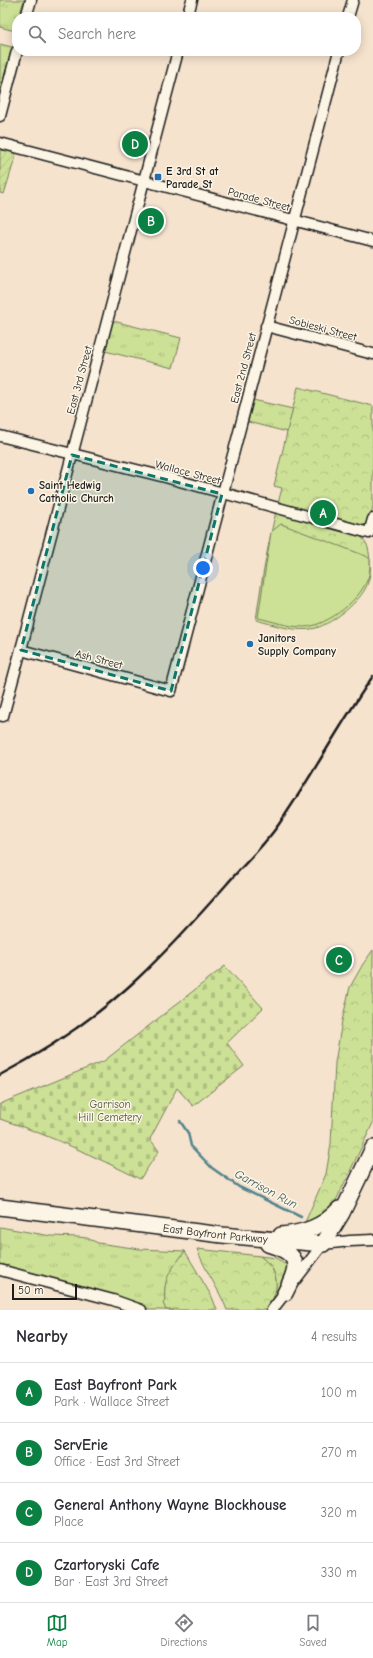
<!DOCTYPE html>
<meta charset="utf-8">
<style>
:root{--surface:#fff;--page:#f2f2f3;--text:#2b2b33;--muted:#7c7c81;--line:#e1e1e2;--accent:#0b8043}
body{margin:0;font-family:"Comic Neue",sans-serif;background:var(--page);color:var(--text)}
.scale{position:absolute;left:12px;bottom:10px;width:65px;box-sizing:border-box;padding-left:4px;border:2px solid #1c1c1c;border-top:0;font-size:11px;line-height:14px;white-space:nowrap;color:#1c1c1c;-webkit-text-stroke:3px #fcf5e5;paint-order:stroke}
.you{position:absolute;left:203px;top:568px;width:14px;height:14px;margin:-10px;border:3px solid #fff;border-radius:50%;background:#1a73e8;box-shadow:0 0 0 6px #1a73e833}
.badge{display:grid;place-items:center;width:26px;height:26px;border-radius:50%;background:var(--accent);color:#fff;font-size:13px;font-weight:700}
.pin{position:absolute;translate:-50% -50%;border:2px solid #fff;box-shadow:0 1px 4px #0006}
.list{margin:0;padding:0;list-style:none}
h2{display:flex;justify-content:space-between;align-items:center;height:52px;margin:0;padding:0 16px;font-size:17px}
h2 small{font-size:13px;font-weight:400;color:var(--muted)}
.list li{display:grid;grid-template-columns:26px 1fr auto;gap:12px;align-items:center;box-sizing:border-box;height:60px;padding:0 16px;border-top:1px solid var(--line)}
.list b{display:block;font-size:15px;white-space:nowrap}
.list p{margin:0;font-size:13px;white-space:nowrap;color:var(--muted)}
.list em{font-size:13px;font-style:normal;color:var(--muted)}
.icon{flex:none;width:22px;height:22px;fill:none;stroke:currentColor;stroke-width:2;stroke-linecap:round;stroke-linejoin:round}
.map{position:relative;flex:none;width:373px;height:1310px;overflow:hidden}
.search{position:absolute;background:var(--surface);box-shadow:0 2px 10px #0003;left:12px;right:12px;top:12px;height:44px;display:flex;align-items:center;gap:10px;box-sizing:border-box;padding:0 14px;border-radius:16px;color:var(--muted);font-size:15px}
.sheet{height:292px;background:var(--surface)}
nav{display:flex;justify-content:space-around;align-items:center;box-sizing:border-box;height:56px;border-top:1px solid var(--line);background:var(--surface);font-size:11px;color:var(--muted)}
nav a{display:grid;justify-items:center;gap:2px}
nav .on{color:var(--accent)}
.map>svg:first-child{display:block}
.grass{fill:url(#grass-tufts);stroke:#747e59}
.forest{fill:url(#forest-crowns);stroke:#747e59}
.cemetery{fill:url(#cemetery-stones);stroke:#747e59}
.garden{fill:url(#garden-furrows);stroke:#747e59}
.pitch{fill:#cce196;stroke:#747e59}
.lines{fill:none;stroke-linecap:round;stroke-linejoin:round}
.stream{stroke:#53828c;stroke-width:2.5}
.minor-casing{stroke:#1c1c1c;stroke-width:13}
.highway-casing{stroke:#1c1c1c;stroke-width:18}
.minor{stroke:#fcf5e5;stroke-width:10}
.highway{stroke:#fcf5e5;stroke-width:15}
.rail{stroke:#1c1c1c;stroke-width:2.5}
.marked{fill:#0f766e;fill-opacity:0.2;stroke:#0f766e;stroke-width:3;stroke-dasharray:8 5;stroke-linejoin:round}
.poi-dot{fill:#1f6fb2;stroke:#fcf5e5;stroke-width:1.5}
.labels{text-anchor:middle;stroke-width:3;stroke-linejoin:round;paint-order:stroke}
.poi-label{font-size:11px;font-weight:bold;fill:#1c1c1c;stroke:#fcf5e5;text-anchor:start}
.street-label{font-size:11px;fill:#1c1c1c;stroke:#fcf5e5}
.park-label{font-size:11px;fill:#515741;stroke:#fcf5e5}
.water-label{font-size:12px;font-style:italic;fill:#3c585d;stroke:#fcf5e5}
</style>
<div class="map">
<svg width="373" height="1310" viewBox="0 0 373 1310">
<defs>
<pattern id="grass-tufts" width="24" height="20" patternUnits="userSpaceOnUse"><rect width="24" height="20" fill="#cce196"/><path d="M3 7l-1-3M5 7V3M7 7l1-3M15 17l-1-3M17 17v-4M19 17l1-3" fill="none" stroke="#afc081"/></pattern>
<pattern id="forest-crowns" width="20" height="18" patternUnits="userSpaceOnUse"><rect width="20" height="18" fill="#cce196"/><path d="M2 6a3 3 0 1 1 6 0M12 15a3 3 0 1 1 6 0" fill="none" stroke="#afc081"/></pattern>
<pattern id="cemetery-stones" width="16" height="16" patternUnits="userSpaceOnUse"><rect width="16" height="16" fill="#cce196"/><path d="M2 7V4a2 2 0 0 1 4 0v3zM10 15v-3a2 2 0 0 1 4 0v3z" fill="#afc081"/></pattern>
<pattern id="garden-furrows" width="10" height="10" patternUnits="userSpaceOnUse"><rect width="10" height="10" fill="#cce196"/><path d="M-1 1l2-2M0 10L10 0M9 11l2-2" fill="none" stroke="#afc081"/></pattern>
</defs>
<rect width="100%" height="100%" fill="#f6e3ce"/>
<filter id="ink" filterUnits="userSpaceOnUse"><feTurbulence type="fractalNoise" baseFrequency=".025" numOctaves="2"/><feDisplacementMap in="SourceGraphic" scale="8" xChannelSelector="R" yChannelSelector="G"/><feConvolveMatrix kernelMatrix="1 2 1 2 8 2 1 2 1" color-interpolation-filters="sRGB"/></filter>
<g filter="url(#ink)">
<g class="grass">
<polygon points="0,0 24,0 19,17 17,17 15,31 0,27"/>
<polygon points="0,44 12,47 0,94"/>
<polygon points="113,321 181,338 173,368 105,351"/>
<polygon points="253,400 293,409 287,432 248,422"/>
<path d="M0,1227l51,9 27,1 9,1 11,5 42,6 45,2c-17,25 -23,27 -19,59h8h-24l-8,-6 -142,-39z"/>
<path d="M260,1256l16,2 8,6 3,-2 1,3 -6,22 -13,19c11,-20 10,-36 -9,-50z"/>
</g>
<g class="forest">
<path d="M298,387l75,19v100l-3,13 -5,5 -3,14c7,6 7,15 8,23 1,8 0,16 -3,24 -6,16 -34,38 -51,43 -19,5 -41,-3 -60,-8 6,-44 14,-88 26,-132l-8,-2z"/>
<polygon points="373,950 373,1123 331,1211 303,1227 326,1174 331,1144 335,1063 342,1021 350,987 363,964"/>
<path d="M197,1249l63,7c20,15 21,35 6,54h-39c-8,-21 -22,-39 -30,-61z"/>
<path d="M185,1251l27,46 5,13h-51l-3,-7 2,-2c-2,-25 6,-30 20,-50z"/>
</g>
<path class="cemetery" d="M225,966l38,42 -36,35 17,23 -51,40 -16,-18 -27,51 9,12 -19,28c-46,-23 -91,-44 -140,-60v-15l104,-43z"/>
<polygon class="garden" points="0,150 9,151 16,155 4,194 0,193"/>
<path class="pitch" d="M281,524l85,32 4,3c0,5 0,11 -1,16 -6,23 -41,51 -65,52 -16,0 -31,-6 -46,-9l13,-86z"/>
<g class="lines">
<polyline class="stream" points="180,1121 188,1133 191,1146 212,1168 239,1187 301,1217"/>
<defs>
<g id="minor">
<polyline points="26,17 31,0"/>
<polyline points="187,17 192,0"/>
<polyline points="348,17 353,0"/>
<polyline points="0,116 17,51"/>
<polyline points="0,143 373,241"/>
<polyline points="266,326 373,354"/>
<polyline points="0,436 165,477 369,533 373,519"/>
<polyline points="21,650 171,691 339,51"/>
<polyline points="0,715 3,716 23,642 178,51"/>
<polyline points="0,1270 113,1300 141,1310"/>
<polyline points="272,1310 323,1244 350,1241 373,1240"/>
</g>
<g id="highway">
<path id="s1" d="M0,1207l222,28 101,9 19,-31 31,-65"/>
<path d="M281,1235c23,-2 42,-8 58,-26"/>
<path d="M268,1244c34,10 31,22 17,49"/>
</g>
</defs>
<use href="#minor" class="minor-casing"/>
<use href="#highway" class="highway-casing"/>
<use href="#minor" class="minor"/>
<use href="#highway" class="highway"/>
<path class="rail" d="M0,1075c49,-26 96,-58 136,-95 32,-30 61,-62 90,-95 17,-20 38,-39 53,-61 33,-48 61,-100 94,-148"/>
</g>
</g>
<path class="marked" d="M72,455l150,39 -51,197 -150,-41z"/>
<g class="poi-dot">
<rect x="154" y="173" width="8" height="8" rx="2"/>
<circle cx="31" cy="491" r="4"/>
<circle cx="250" cy="644" r="4"/>
</g>
<g class="labels">
<g class="poi-label">
<text x="166" y="175">E 3rd St at<tspan x="166" dy="13">Parade St</tspan></text>
<text x="39" y="489">Saint Hedwig<tspan x="39" dy="13">Catholic Church</tspan></text>
<text x="258" y="642">Janitors<tspan x="258" dy="13">Supply Company</tspan></text>
</g>
<g class="street-label">
<text transform="translate(259 199) rotate(15)" y="4">Parade Street</text>
<text transform="translate(323 328) rotate(15)" y="4">Sobieski Street</text>
<text transform="translate(243 368) rotate(-75)" y="4">East 2nd Street</text>
<text transform="translate(79 380) rotate(-75)" y="4">East 3rd Street</text>
<text transform="translate(188 472) rotate(15)" y="4">Wallace Street</text>
<text transform="translate(99 659) rotate(15)" y="4">Ash Street</text>
<text dy="4" stroke="none"><textPath href="#s1" startOffset="217">East Bayfront Parkway</textPath></text>
</g>
<g class="park-label">
<text x="110" y="1108">Garrison<tspan x="110" dy="13">Hill Cemetery</tspan></text>
</g>
<g class="water-label">
<text transform="translate(266 1189) rotate(28)" y="4">Garrison Run</text>
</g>
</g>
</svg>
<div class="scale">50 m</div>
<div class="you"></div>
<div class="pin badge" style="left:323px;top:513px">A</div>
<div class="pin badge" style="left:151px;top:221px">B</div>
<div class="pin badge" style="left:339px;top:960px">C</div>
<div class="pin badge" style="left:135px;top:144px">D</div>
<div class="search"><svg class="icon" aria-label="search" viewBox="0 0 24 24"><circle cx="10" cy="10" r="6"/><path d="M15 15l6 6"/></svg>Search here</div>
</div>
<section class="sheet">
<h2>Nearby<small>4 results</small></h2>
<ul class="list">
<li><span class="badge">A</span><div><b>East Bayfront Park</b><p>Park · Wallace Street</p></div><em>100 m</em></li>
<li><span class="badge">B</span><div><b>ServErie</b><p>Office · East 3rd Street</p></div><em>270 m</em></li>
<li><span class="badge">C</span><div><b>General Anthony Wayne Blockhouse</b><p>Place</p></div><em>320 m</em></li>
<li><span class="badge">D</span><div><b>Czartoryski Cafe</b><p>Bar · East 3rd Street</p></div><em>330 m</em></li>
</ul>
</section>
<nav>
<a class="on"><svg class="icon" aria-label="map" viewBox="0 0 24 24"><path d="M3 6l6-2 6 2 6-2v14l-6 2-6-2-6 2zM9 4v14M15 6v14"/></svg>Map</a>
<a><svg class="icon" aria-label="directions" viewBox="0 0 24 24"><path d="M12 3l9 9-9 9-9-9zM9 14v-3h6M13 9l2 2-2 2"/></svg>Directions</a>
<a><svg class="icon" aria-label="saved" viewBox="0 0 24 24"><path d="M7 4h10v16l-5-4-5 4z"/></svg>Saved</a>
</nav>
